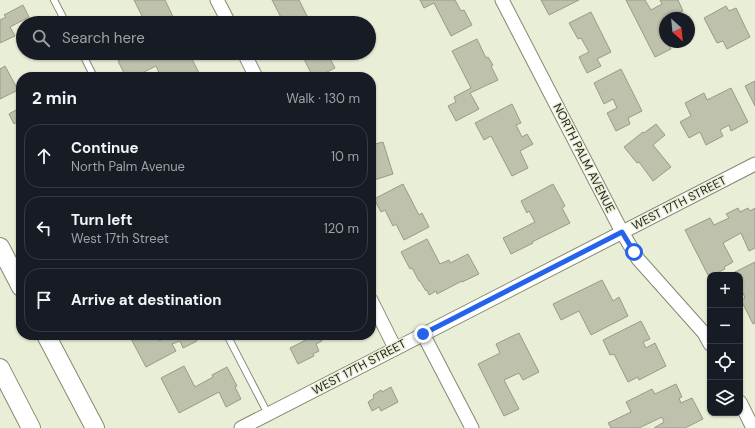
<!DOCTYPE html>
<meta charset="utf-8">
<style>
:root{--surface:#171b24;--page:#20242c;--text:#f1f3f6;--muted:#9ea1a6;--line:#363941}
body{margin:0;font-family:"DM Sans",sans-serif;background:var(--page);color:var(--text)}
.controls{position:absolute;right:12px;bottom:12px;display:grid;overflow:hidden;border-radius:8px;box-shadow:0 1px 3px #0004}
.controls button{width:36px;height:36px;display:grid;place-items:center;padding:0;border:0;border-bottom:1px solid var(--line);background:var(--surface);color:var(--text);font:20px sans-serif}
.compass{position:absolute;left:659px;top:12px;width:36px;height:36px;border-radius:50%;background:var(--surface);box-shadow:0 1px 3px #0004;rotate:153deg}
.stop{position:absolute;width:12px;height:12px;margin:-9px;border:3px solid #2563eb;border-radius:50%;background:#fff}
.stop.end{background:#2563eb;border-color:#fff;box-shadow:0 1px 4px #0008}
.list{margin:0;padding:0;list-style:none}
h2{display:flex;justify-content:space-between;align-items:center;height:52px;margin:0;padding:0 16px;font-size:17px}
h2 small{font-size:13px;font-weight:400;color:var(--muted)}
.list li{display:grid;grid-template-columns:26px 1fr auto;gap:12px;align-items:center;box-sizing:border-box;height:64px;margin:0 8px 8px;padding:0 8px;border:1px solid var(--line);border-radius:16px}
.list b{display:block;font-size:15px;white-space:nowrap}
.list p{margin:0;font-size:13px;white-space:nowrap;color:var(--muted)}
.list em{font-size:13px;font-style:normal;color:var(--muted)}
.icon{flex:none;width:22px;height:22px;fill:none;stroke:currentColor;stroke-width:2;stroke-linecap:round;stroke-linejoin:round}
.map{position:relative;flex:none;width:755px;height:428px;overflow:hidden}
.search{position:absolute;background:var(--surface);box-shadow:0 1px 3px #0004;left:16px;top:16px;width:360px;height:44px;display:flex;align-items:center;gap:10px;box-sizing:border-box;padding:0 14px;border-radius:22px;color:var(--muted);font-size:15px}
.panel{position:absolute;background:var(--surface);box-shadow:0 1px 3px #0004;left:16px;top:72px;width:360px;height:268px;border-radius:16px}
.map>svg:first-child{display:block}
.building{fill:#bec2ac;stroke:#989c86}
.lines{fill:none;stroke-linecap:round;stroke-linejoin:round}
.lane-casing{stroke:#858974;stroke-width:8}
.street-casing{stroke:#858974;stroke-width:15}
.secondary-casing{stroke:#858974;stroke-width:20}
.lane{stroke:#fff;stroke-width:6}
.street{stroke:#fff;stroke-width:13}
.secondary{stroke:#fff;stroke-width:18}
.route{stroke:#2563eb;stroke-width:5}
.labels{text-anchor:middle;stroke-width:3;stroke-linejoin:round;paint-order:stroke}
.street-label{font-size:12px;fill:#1e1f17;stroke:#e9eed7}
</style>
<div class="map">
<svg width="755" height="428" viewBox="0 0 755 428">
<rect width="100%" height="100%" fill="#e9eed7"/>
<g class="building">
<polygon points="134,0 165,0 176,23 138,23 144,20"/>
<polygon points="272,0 299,0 308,18 299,23 284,23"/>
<polygon points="420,0 455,0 461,11 464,10 472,25 451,36 434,3 424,8"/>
<polygon points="541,0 579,0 549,15"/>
<polygon points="626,0 645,0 651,10 662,4 660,0 678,0 683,11 676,14 679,18 665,18 665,28 662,30 665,36 665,42 668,42 671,49 655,57"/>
<polygon points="23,5 29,17 10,27 15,36 0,43 0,20 6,17 4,15"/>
<polygon points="726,6 729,11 736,8 750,37 727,49 723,41 717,43 704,18"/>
<polygon points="591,12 611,52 597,59 601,66 587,73 579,57 589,52 581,38 578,39 569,23"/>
<polygon points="477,39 486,58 488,57 493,65 491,66 498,80 470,93 479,109 456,121 448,106 456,102 454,97 471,88 452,51"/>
<polygon points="135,53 189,53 200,75 195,77 161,77 156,66 134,77 126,77 118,61"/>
<polygon points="301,53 327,53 335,68 317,77 313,77"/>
<polygon points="5,66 18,90 0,99 0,69"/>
<polygon points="621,69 642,111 628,118 630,124 616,131 607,113 617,108 613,99 604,104 594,83"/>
<polygon points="755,81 755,106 745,86"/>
<polygon points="731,88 748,122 731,131 729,125 720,130 723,136 706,145 700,132 689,138 680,122 691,116 685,103 704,93 707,100"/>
<polygon points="512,104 521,123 516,125 522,137 527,134 533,144 520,151 528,168 512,176 491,136 484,140 475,123"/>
<polygon points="21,107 21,132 17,122 14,124 9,114"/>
<polygon points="656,124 665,135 653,145 671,167 653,181 639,162 637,163 624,147 643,132 644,133"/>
<polygon points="383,142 393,174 371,181 371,145"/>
<polygon points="403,184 419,215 422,213 429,227 404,240 396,224 393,226 385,210 381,212 374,199"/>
<polygon points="553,184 565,206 562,208 570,223 532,242 533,243 511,254 503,238 535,222 529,211 527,213 521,201"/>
<polygon points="738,208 740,212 748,208 750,211 755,208 755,248 749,251 741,233 723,243 733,262 724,267 725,269 713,275 710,275 709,277 685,230 710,218 714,225 729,218 726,214"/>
<polygon points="427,239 440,264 449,260 450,263 468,254 479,274 462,282 462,281 437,294 436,291 429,295 427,290 426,291 420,281 419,281 412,268 410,269 401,252"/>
<polygon points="755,262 755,323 753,324 741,300 745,298 743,293 740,294 740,275 729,275"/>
<polygon points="602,280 613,301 619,297 628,316 591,335 579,311 561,320 553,304"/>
<polygon points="641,321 650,339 643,342 646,348 655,343 666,366 639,380 638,377 628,382 614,354 610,355 603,340"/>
<polygon points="519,333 539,372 523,380 519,373 504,380 519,409 504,416 478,364 500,353 496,344"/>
<polygon points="129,335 156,335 159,341 172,335 194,335 197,341 183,348 180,341 172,344 176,351 146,367"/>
<polygon points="306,335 324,335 320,337 322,341 316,344 319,351 313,354 314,356 298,364 290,348 308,339"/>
<polygon points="184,366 195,387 213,377 212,375 227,367 237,386 235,387 241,399 226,407 219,392 179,413 161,378"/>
<polygon points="676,384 682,397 679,398 681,403 692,398 703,419 685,428 654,428 664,422 662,417 639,428 611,428 608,423 631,412 626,402 652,389 655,394"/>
<polygon points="391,387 398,402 381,411 379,407 372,411 368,402 374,398 373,395 381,390 382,392"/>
</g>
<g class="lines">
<defs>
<g id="lane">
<polyline points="54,0 66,23"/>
<polyline points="82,53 94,77"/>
<polyline points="227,335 268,414"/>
</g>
<g id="street">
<polyline points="217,0 229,23"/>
<polyline points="502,0 622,232 638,259 704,333 710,344"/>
<polyline points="244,53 256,77"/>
<polyline points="371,300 395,348"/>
<polyline points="423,334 472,428"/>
<polyline points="740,402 753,428"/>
<polyline points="241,428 755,164"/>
</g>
<g id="secondary">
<polyline points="0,247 21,287"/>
<polyline points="46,335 95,428"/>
<polyline points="0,368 31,428"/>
</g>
</defs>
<use href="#lane" class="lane-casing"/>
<use href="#street" class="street-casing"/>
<use href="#secondary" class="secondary-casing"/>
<use href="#lane" class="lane"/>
<use href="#street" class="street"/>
<use href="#secondary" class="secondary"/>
</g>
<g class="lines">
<polyline class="route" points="423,334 622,232 634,252"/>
</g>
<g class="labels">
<g class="street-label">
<text transform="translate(584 158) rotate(63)" y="4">NORTH PALM AVENUE</text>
<text transform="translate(679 203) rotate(-27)" y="4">WEST 17TH STREET</text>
<text transform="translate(359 367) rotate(-28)" y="4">WEST 17TH STREET</text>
</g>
</g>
</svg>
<div class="controls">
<button>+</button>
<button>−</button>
<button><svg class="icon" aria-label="locate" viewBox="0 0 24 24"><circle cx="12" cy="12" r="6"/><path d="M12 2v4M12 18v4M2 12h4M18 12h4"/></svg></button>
<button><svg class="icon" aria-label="layers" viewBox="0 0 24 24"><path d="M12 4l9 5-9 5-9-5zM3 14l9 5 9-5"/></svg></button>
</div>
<svg class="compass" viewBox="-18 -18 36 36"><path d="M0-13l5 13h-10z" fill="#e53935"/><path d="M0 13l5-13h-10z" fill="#9ea1a6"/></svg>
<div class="stop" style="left:634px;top:252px"></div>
<div class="stop end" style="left:423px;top:334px"></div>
<div class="search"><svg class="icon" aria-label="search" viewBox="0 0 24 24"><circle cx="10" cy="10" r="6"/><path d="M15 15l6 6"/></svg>Search here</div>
<section class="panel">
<h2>2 min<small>Walk · 130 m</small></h2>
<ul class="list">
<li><svg class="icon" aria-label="ahead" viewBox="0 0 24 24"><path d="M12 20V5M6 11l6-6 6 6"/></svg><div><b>Continue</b><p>North Palm Avenue</p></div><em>10 m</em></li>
<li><svg class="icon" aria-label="left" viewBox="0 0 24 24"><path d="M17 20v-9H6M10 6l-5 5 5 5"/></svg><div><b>Turn left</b><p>West 17th Street</p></div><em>120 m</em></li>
<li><svg class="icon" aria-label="arrive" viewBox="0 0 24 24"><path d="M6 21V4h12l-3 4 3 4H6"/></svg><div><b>Arrive at destination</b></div></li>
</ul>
</section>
</div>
